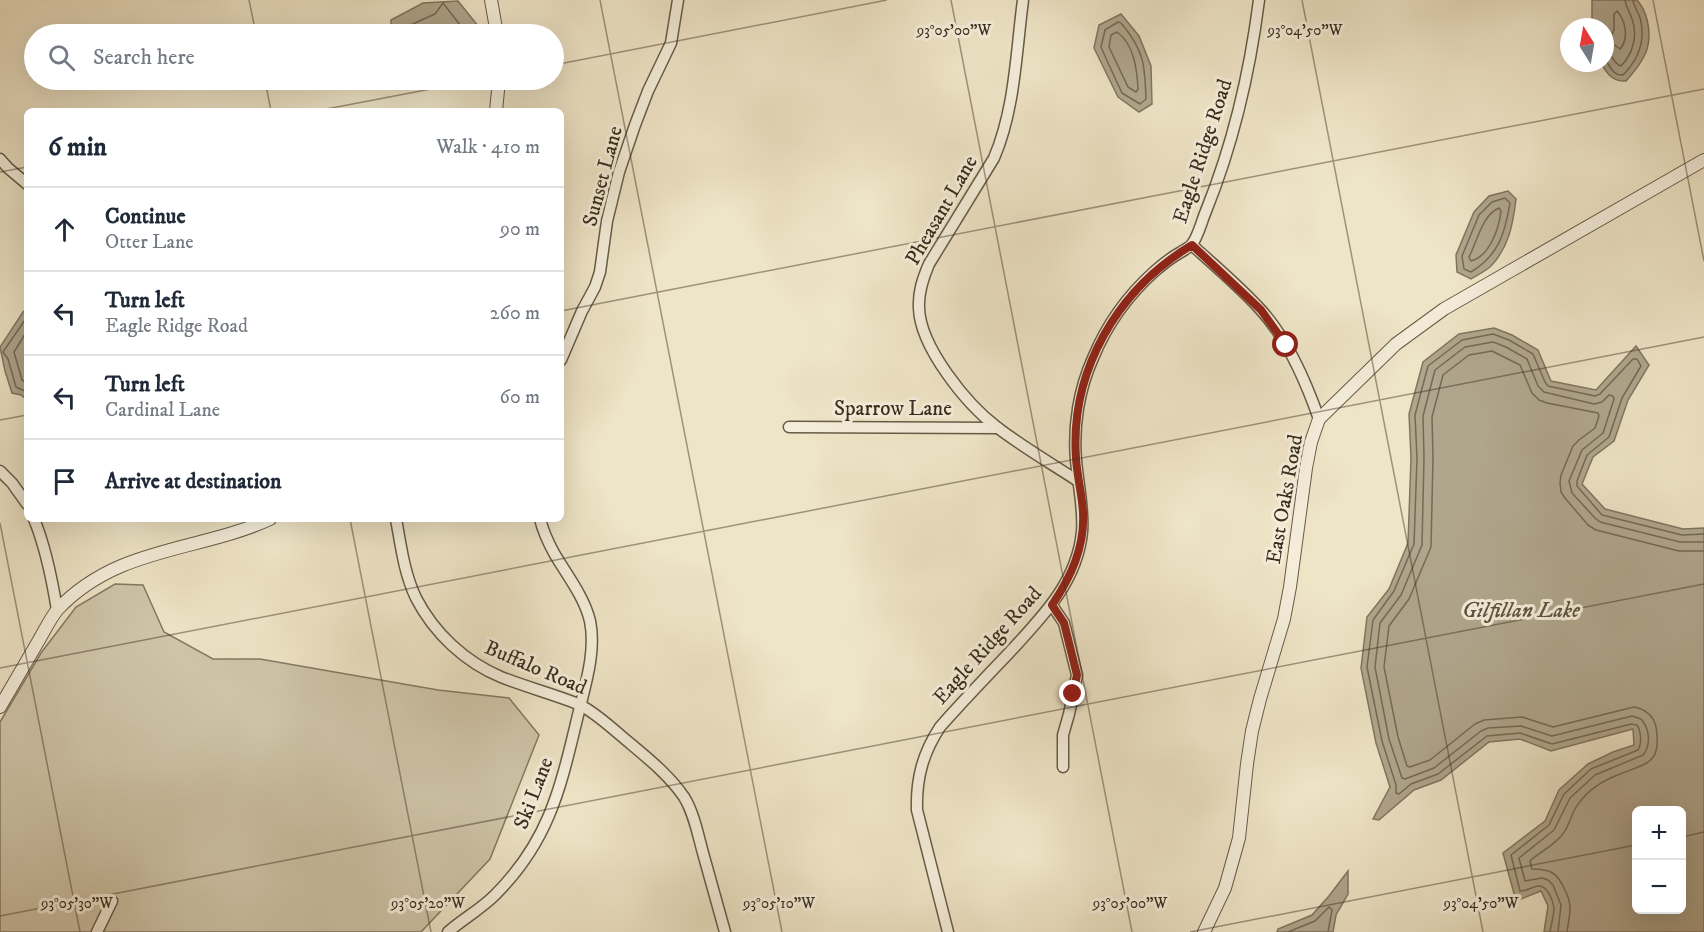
<!DOCTYPE html>
<meta charset="utf-8">
<style>
:root{--surface:#fff;--page:#f2f2f3;--text:#1f2937;--muted:#747a83;--line:#e0e1e3}
body{margin:0;font-family:"IM FELL DW Pica",serif;background:var(--page);color:var(--text)}
.controls{position:absolute;right:18px;bottom:18px;display:grid;overflow:hidden;border-radius:9px;box-shadow:0 6px 24px #0002}
.controls button{width:54px;height:54px;display:grid;place-items:center;padding:0;border:0;border-bottom:2px solid var(--line);background:var(--surface);color:var(--text);font:30px sans-serif}
.compass{position:absolute;left:1560px;top:18px;width:54px;height:54px;border-radius:50%;background:var(--surface);box-shadow:0 6px 24px #0002;rotate:349deg}
.stop{position:absolute;width:18px;height:18px;margin:-14px;border:4px solid #8f2418;border-radius:50%;background:#fff}
.stop.end{background:#8f2418;border-color:#fff;box-shadow:0 2px 6px #0008}
.list{margin:0;padding:0;list-style:none}
h2{display:flex;justify-content:space-between;align-items:center;height:78px;margin:0;padding:0 24px;font-size:26px}
h2 small{font-size:20px;font-weight:400;color:var(--muted)}
.list li{display:grid;grid-template-columns:39px 1fr auto;gap:18px;align-items:center;box-sizing:border-box;height:84px;padding:0 24px;border-top:2px solid var(--line)}
.list b{display:block;font-size:22px;white-space:nowrap}
.list p{margin:0;font-size:20px;white-space:nowrap;color:var(--muted)}
.list em{font-size:20px;font-style:normal;color:var(--muted)}
.icon{flex:none;width:33px;height:33px;fill:none;stroke:currentColor;stroke-width:2;stroke-linecap:round;stroke-linejoin:round}
.map{position:relative;flex:none;width:1704px;height:932px;overflow:hidden}
.search{position:absolute;background:var(--surface);box-shadow:0 6px 24px #0002;left:24px;top:24px;width:540px;height:66px;display:flex;align-items:center;gap:15px;box-sizing:border-box;padding:0 21px;border-radius:33px;color:var(--muted);font-size:22px}
.panel{position:absolute;background:var(--surface);box-shadow:0 6px 24px #0002;left:24px;top:108px;width:540px;height:414px;border-radius:9px}
.map>svg:first-child{display:block}
.green{fill:#cfc5a9;stroke:#847963;stroke-width:1.5}
.water{fill:#b0a68d;stroke:#807660;stroke-width:1.5;fill-rule:evenodd}
.lines{fill:none;stroke-linecap:round;stroke-linejoin:round}
.shore{stroke:#746a55;stroke-width:1.5}
.minor-casing{stroke:#665b47;stroke-width:13}
.tertiary-casing{stroke:#665b47;stroke-width:14}
.minor{stroke:#f4edda;stroke-width:10}
.tertiary{stroke:#f4edda;stroke-width:12}
.route{stroke:#8f2418;stroke-width:8}
.ticks{fill:none;stroke:#392d1d;stroke-width:1.5;stroke-opacity:0.45}
.labels{text-anchor:middle;stroke-width:6;stroke-linejoin:round;paint-order:stroke}
.street-label{font-size:21px;fill:#392d1d;stroke:#f4edda}
.water-label{font-size:22px;font-style:italic;fill:#5d513f;stroke:#f4edda}
.ticks-label{font-size:15px;text-anchor:middle;fill:#392d1d;stroke:#f4edda;stroke-width:6;stroke-linejoin:round;paint-order:stroke}
</style>
<div class="map">
<svg width="1704" height="932" viewBox="0 0 1704 932">
<rect width="100%" height="100%" fill="#eee4c6"/>
<filter id="stains"><feTurbulence type="fractalNoise" baseFrequency=".00333" numOctaves="4"/><feColorMatrix values="0 0 0 0 .2 0 0 0 0 .09 0 0 0 0 .02 0 0 0 .5 -.17"/></filter>
<radialGradient id="worn" r=".72"><stop offset=".6" stop-color="#630" stop-opacity="0"/><stop offset="1" stop-color="#630" stop-opacity=".3"/></radialGradient>
<polygon class="green" points="115,584 143,585 164,632 213,659 260,659 438,690 509,698 539,735 490,859 421,932 0,932 0,722 41,653 76,607"/>
<g class="water">
<path d="M1592,0h45c10,11 14,30 11,45 -2,13 -13,26 -22,36 -13,1 -19,-7 -25,-18h4v-36h-13z"/>
<polygon points="458,1 483,32 480,34 391,34 391,20 423,3"/>
<polygon points="1121,14 1139,36 1151,66 1152,104 1139,112 1118,97 1094,48 1099,25"/>
<path d="M1508,191l8,8c-3,25 -7,48 -25,67 -5,5 -14,9 -20,13l-14,-7 -1,-17 18,-43 15,-16z"/>
<polygon points="27,309 27,400 21,395 12,393 5,371 0,347 23,312"/>
<path d="M1494,328l18,7 26,15 13,31 45,9 40,-44 13,19 -21,35 -14,41 -21,16 -11,27 23,25 78,20 21,-1v404h-160l4,-26 -7,-15 -25,10 -13,-48 42,-32 14,-31 29,-26 25,-12 21,-7 -1,-16 -82,22 -31,-12 -31,3 -48,38 -27,10 -35,30 -6,-1 17,-32 -14,-44 -15,-75 6,-51 22,-28 19,-46 3,-85 -2,-44 14,-52 36,-28zM1636,810h46v100h-46z"/>
<polygon points="1348,871 1348,894 1336,915 1333,932 1277,932 1278,929 1312,915 1329,896"/>
</g>
<g class="lines">
<g class="shore">
<path d="M1617,11c9,10 12,28 3,38l-11,-8 5,-11v-16z"/>
<path d="M1118,22l3,1c23,27 24,42 25,76l-6,5 -18,-11 -13,-28 -8,-18 4,-17z"/>
<path d="M1117,32c17,12 20,37 21,57l-2,3 -8,-5 -19,-40 2,-12z"/>
<polyline points="404,34 406,27 435,14 443,3 467,34"/>
<path d="M1605,50c7,4 9,14 16,16 12,-12 17,-31 11,-47 -2,-7 -6,-12 -7,-19"/>
<path d="M1605,59c5,7 8,17 18,16 14,-14 22,-32 18,-53 -1,-8 -7,-14 -8,-22"/>
<path d="M1505,198l5,5c-5,30 -11,52 -39,69l-7,-3 -2,-13 17,-41 13,-13z"/>
<path d="M1499,208l2,3c-2,17 -11,45 -30,50l-2,-4c8,-15 13,-42 30,-49z"/>
<polyline points="27,317 3,352 8,359 16,387 27,392"/>
<polyline points="27,331 14,352 22,380 27,383"/>
<polyline points="1288,932 1315,921 1329,907 1332,910 1328,932"/>
<path d="M1550,932c1,-8 4,-16 4,-24 -1,-8 -7,-23 -16,-22 -6,1 -11,5 -18,5l-9,-36 38,-30 15,-31 27,-25 47,-19c4,-6 3,-19 -1,-25l-6,-1 -79,20 -32,-11 -33,3 -49,38 -27,10 -12,10 -3,-1v-8l-14,-44 -15,-74 6,-47 21,-29 20,-47 3,-86 -2,-43 13,-49 34,-26 31,-6 16,6 24,14 12,28 3,4 47,10 5,-2 33,-35h4l4,7 -19,32 -13,39 -22,18 -10,26v5l25,29 80,20 22,-1"/>
<path d="M1558,932l3,-27 -8,-20 -5,-5 -6,-2 -17,3 -6,-23 35,-28 16,-32 25,-23 48,-20c8,-10 7,-26 -2,-36l-9,-3 -80,20 -31,-10 -33,2 -7,3 -47,37 -29,11 -3,-1 -13,-39 -14,-72 5,-44 21,-28 21,-50 2,-87 -1,-42 12,-46 30,-23 28,-5 13,5 21,12 11,27 6,6 50,12 8,-2 7,-7 4,1 1,3 -11,34 -21,17 -13,31 3,12 23,25 5,4 80,20h24"/>
<path d="M1567,932c1,-8 3,-16 3,-24 0,-7 -2,-12 -5,-18 -8,-18 -15,-21 -33,-21l-2,-8c10,-9 23,-15 32,-26 8,-9 9,-23 17,-32 10,-14 25,-23 41,-29 27,-11 42,-10 36,-47 -2,-11 -11,-18 -22,-20l-81,20 -31,-10 -38,3 -9,4 -45,36 -20,7 -3,-1 -9,-29 -14,-70 5,-41 20,-27 22,-52 2,-89 -1,-41 11,-42 26,-20 23,-4 28,14 12,28 7,7 8,3 51,10 1,3 -4,12 -16,12 -6,6 -12,29 -1,8 1,9 4,6 23,27 8,5 83,21h25"/>
</g>
<defs>
<g id="minor">
<path d="M1023,0c-7,53 -8,109 -29,158l-65,106c-6,14 -11,28 -10,44 1,39 48,97 79,120 25,19 54,36 80,53"/>
<polyline points="0,159 8,168 27,184"/>
<path d="M1192,245c23,21 47,41 68,64 27,29 46,73 59,110"/>
<polyline points="561,360 582,311 595,287 600,272 607,221 619,172 635,125 648,91 671,43 678,0"/>
<polyline points="789,427 998,428"/>
<polyline points="0,471 12,483 27,504"/>
<path d="M34,519c12,29 18,60 23,91"/>
<path d="M396,519c5,27 8,54 20,79 18,35 49,64 85,79 25,10 52,17 77,27 15,7 29,20 41,30 22,19 48,38 65,63 10,16 14,38 19,56 7,26 15,53 22,79"/>
<polyline points="1052,605 1064,623 1077,675 1069,714 1063,735 1063,767"/>
<polyline points="97,932 112,901"/>
<path d="M448,932c15,-13 33,-23 47,-37 56,-56 66,-110 84,-184 7,-28 17,-61 11,-90 -6,-25 -24,-47 -36,-68 -6,-11 -11,-22 -14,-34"/>
<path d="M948,932l-31,-122c-1,-32 6,-57 23,-83 22,-25 45,-49 68,-73 33,-36 69,-71 74,-122 2,-24 -4,-47 -6,-72 -3,-34 3,-71 17,-102 14,-34 35,-63 62,-87 8,-7 17,-14 26,-19 3,-2 9,-5 11,-8 6,-7 10,-24 14,-33 27,-67 44,-140 53,-211"/>
</g>
<g id="tertiary">
<polyline points="491,0 497,34"/>
<polyline points="496,111 499,80"/>
<path d="M0,707c13,-22 26,-45 39,-67 6,-10 12,-23 19,-31 60,-63 140,-57 212,-90"/>
<polyline points="1204,932 1225,888 1239,838 1247,764 1252,731 1260,699 1284,619 1290,587 1306,468 1311,442 1319,419 1396,344 1444,309 1704,160"/>
</g>
</defs>
<use href="#minor" class="minor-casing"/>
<use href="#tertiary" class="tertiary-casing"/>
<use href="#minor" class="minor"/>
<use href="#tertiary" class="tertiary"/>
</g>
<g class="lines">
<path class="route" d="M1073,694l4,-19 -13,-52 -12,-18c19,-28 33,-58 31,-93 -1,-18 -6,-36 -7,-54 -6,-88 42,-169 116,-213l69,65 25,35"/>
</g>
<path class="ticks" d="M249,0l7,34M600,0l182,932M951,0l181,932M1302,0l181,932M1653,0l51,261M554,65l333,-65M265,80l6,31M316,111l162,-31M0,172l27,-5M561,311l1143,-222M0,420l27,-5M350,519l81,413M0,523l80,409M0,668l1704,-331M1682,837l22,-5M0,916l1704,-332M1190,932l446,-87"/>
<g class="labels">
<g class="street-label">
<text transform="translate(1202 151) rotate(-72)" y="7">Eagle Ridge Road</text>
<text transform="translate(602 176) rotate(-75)" y="7">Sunset Lane</text>
<text transform="translate(941 210) rotate(-60)" y="7">Pheasant Lane</text>
<text x="893" y="415">Sparrow Lane</text>
<text transform="translate(1284 499) rotate(-80)" y="7">East Oaks Road</text>
<text transform="translate(987 645) rotate(-48)" y="7">Eagle Ridge Road</text>
<text transform="translate(536 667) rotate(23)" y="7">Buffalo Road</text>
<text transform="translate(533 793) rotate(-69)" y="7">Ski Lane</text>
</g>
<g class="water-label">
<text x="1521" y="617">Gilfillan Lake</text>
</g>
</g>
<g class="ticks-label">
<text x="1305" y="35">93°04'50"W</text>
<text x="954" y="35">93°05'00"W</text>
<text x="77" y="908">93°05'30"W</text>
<text x="428" y="908">93°05'20"W</text>
<text x="779" y="908">93°05'10"W</text>
<text x="1130" y="908">93°05'00"W</text>
<text x="1481" y="908">93°04'50"W</text>
</g>
<rect width="100%" height="100%" filter="url(#stains)"/>
<rect width="100%" height="100%" fill="url(#worn)"/>
</svg>
<div class="controls">
<button>+</button>
<button>−</button>
</div>
<svg class="compass" viewBox="-18 -18 36 36"><path d="M0-13l5 13h-10z" fill="#e53935"/><path d="M0 13l5-13h-10z" fill="#747a83"/></svg>
<div class="stop" style="left:1286px;top:345px"></div>
<div class="stop end" style="left:1073px;top:694px"></div>
<div class="search"><svg class="icon" aria-label="search" viewBox="0 0 24 24"><circle cx="10" cy="10" r="6"/><path d="M15 15l6 6"/></svg>Search here</div>
<section class="panel">
<h2>6 min<small>Walk · 410 m</small></h2>
<ul class="list">
<li><svg class="icon" aria-label="ahead" viewBox="0 0 24 24"><path d="M12 20V5M6 11l6-6 6 6"/></svg><div><b>Continue</b><p>Otter Lane</p></div><em>90 m</em></li>
<li><svg class="icon" aria-label="left" viewBox="0 0 24 24"><path d="M17 20v-9H6M10 6l-5 5 5 5"/></svg><div><b>Turn left</b><p>Eagle Ridge Road</p></div><em>260 m</em></li>
<li><svg class="icon" aria-label="left" viewBox="0 0 24 24"><path d="M17 20v-9H6M10 6l-5 5 5 5"/></svg><div><b>Turn left</b><p>Cardinal Lane</p></div><em>60 m</em></li>
<li><svg class="icon" aria-label="arrive" viewBox="0 0 24 24"><path d="M6 21V4h12l-3 4 3 4H6"/></svg><div><b>Arrive at destination</b></div></li>
</ul>
</section>
</div>
